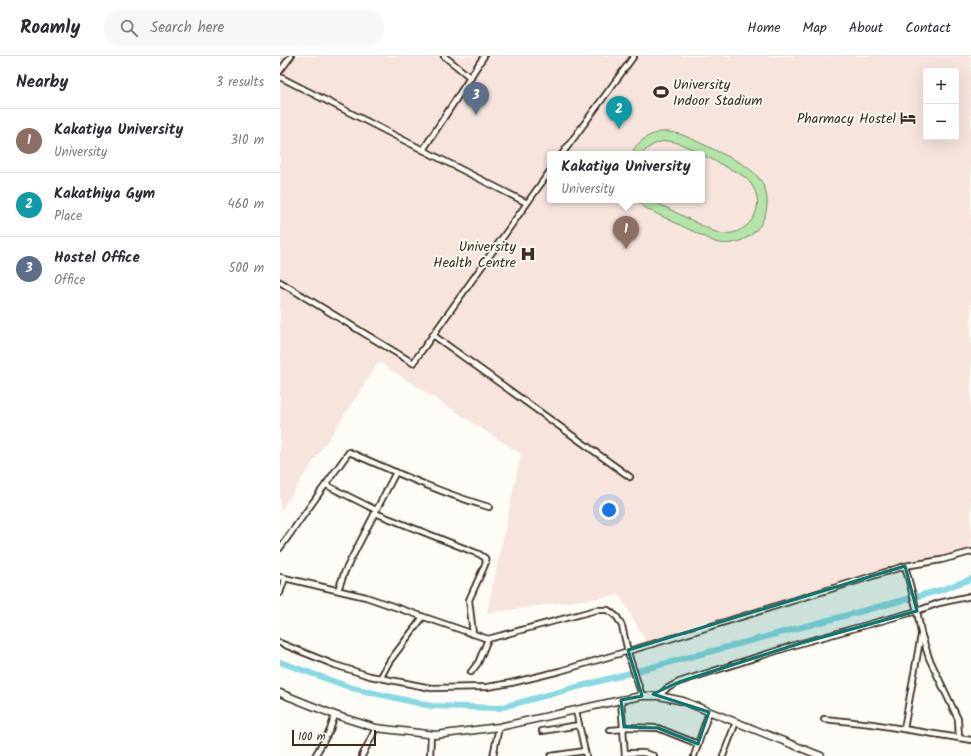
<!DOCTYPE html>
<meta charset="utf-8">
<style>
:root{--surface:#fff;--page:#f7f7f7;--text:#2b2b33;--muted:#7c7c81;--line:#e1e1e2;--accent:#db2777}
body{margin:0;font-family:Kalam,sans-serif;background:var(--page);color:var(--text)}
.controls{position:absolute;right:12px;top:12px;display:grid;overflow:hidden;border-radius:4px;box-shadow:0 4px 16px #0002}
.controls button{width:36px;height:36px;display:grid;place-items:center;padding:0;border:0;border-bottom:1px solid var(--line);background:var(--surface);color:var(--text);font:20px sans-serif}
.scale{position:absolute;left:12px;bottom:10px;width:84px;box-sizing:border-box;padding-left:4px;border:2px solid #3b2a1e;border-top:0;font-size:11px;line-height:14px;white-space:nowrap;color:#3b2a1e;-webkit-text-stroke:3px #fdfcf7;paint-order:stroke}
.you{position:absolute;left:329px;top:454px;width:14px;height:14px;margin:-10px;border:3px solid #fff;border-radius:50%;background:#1a73e8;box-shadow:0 0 0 6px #1a73e833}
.badge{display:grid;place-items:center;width:26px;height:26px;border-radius:50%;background:var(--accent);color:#fff;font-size:13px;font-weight:700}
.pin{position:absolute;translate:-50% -33px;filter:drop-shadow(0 1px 2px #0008)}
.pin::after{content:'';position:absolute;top:21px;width:14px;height:12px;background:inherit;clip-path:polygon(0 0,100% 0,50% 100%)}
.popup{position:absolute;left:267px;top:95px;width:158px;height:52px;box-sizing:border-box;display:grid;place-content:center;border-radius:4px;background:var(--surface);filter:drop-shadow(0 1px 3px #0005);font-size:13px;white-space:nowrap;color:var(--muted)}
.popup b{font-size:15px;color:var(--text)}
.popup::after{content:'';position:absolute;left:50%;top:100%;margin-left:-8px;border:8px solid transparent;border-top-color:var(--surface)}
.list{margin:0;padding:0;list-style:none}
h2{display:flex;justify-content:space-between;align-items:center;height:52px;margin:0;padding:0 16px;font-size:17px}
h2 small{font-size:13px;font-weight:400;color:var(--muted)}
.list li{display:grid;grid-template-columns:26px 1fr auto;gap:12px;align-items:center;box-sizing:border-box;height:64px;padding:0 16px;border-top:1px solid var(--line)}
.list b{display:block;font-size:15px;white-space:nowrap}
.list p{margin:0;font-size:13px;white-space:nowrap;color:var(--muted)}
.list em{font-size:13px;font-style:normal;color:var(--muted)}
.icon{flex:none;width:22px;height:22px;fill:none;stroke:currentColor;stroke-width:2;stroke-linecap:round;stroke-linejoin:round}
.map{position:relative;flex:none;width:691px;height:700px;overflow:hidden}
header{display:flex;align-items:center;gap:24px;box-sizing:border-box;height:56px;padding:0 20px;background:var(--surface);border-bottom:1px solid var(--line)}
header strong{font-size:19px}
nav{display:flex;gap:22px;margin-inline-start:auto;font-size:14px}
.search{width:280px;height:36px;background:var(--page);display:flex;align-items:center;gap:10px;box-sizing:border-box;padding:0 14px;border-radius:22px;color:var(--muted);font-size:15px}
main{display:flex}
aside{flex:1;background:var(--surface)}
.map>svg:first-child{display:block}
.built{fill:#f6e4dd;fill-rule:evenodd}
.green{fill:#b2e5a7;stroke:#768862}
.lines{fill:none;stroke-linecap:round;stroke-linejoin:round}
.canal{stroke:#88d9e2;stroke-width:6}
.minor-casing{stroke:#3b2a1e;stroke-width:8}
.tertiary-casing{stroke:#3b2a1e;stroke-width:9}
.minor{stroke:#fdfcf7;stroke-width:4.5}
.tertiary{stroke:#fdfcf7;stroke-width:6}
.marked{fill:#0f766e;fill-opacity:0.2;stroke:#0f766e;stroke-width:3;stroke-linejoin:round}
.labels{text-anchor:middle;stroke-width:3.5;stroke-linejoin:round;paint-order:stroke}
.poi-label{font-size:14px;fill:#3b2a1e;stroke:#fdfcf7;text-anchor:end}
</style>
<header>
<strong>Roamly</strong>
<div class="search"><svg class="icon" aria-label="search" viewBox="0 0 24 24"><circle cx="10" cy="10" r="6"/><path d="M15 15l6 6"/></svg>Search here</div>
<nav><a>Home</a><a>Map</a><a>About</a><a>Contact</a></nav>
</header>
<main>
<aside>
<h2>Nearby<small>3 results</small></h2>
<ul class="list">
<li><span class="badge" style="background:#8d6e63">1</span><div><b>Kakatiya University</b><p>University</p></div><em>310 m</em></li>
<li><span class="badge" style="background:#0f9aa8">2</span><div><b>Kakathiya Gym</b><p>Place</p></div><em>460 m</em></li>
<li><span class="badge" style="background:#5c6f8a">3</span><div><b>Hostel Office</b><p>Office</p></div><em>500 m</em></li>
</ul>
</aside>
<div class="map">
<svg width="691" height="700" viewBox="0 0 691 700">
<rect width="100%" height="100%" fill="#fdfcf7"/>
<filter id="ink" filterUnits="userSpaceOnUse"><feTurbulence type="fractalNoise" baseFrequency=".025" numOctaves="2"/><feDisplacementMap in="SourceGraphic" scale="8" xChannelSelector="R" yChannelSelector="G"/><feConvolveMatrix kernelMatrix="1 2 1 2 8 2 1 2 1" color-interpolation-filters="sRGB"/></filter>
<g filter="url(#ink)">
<path class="built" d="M0,0h691v495l-75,19 -246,79 -30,-54 -133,18 34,-159 -142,-92 -99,150zM646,15h30v66h-30zM270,98h152v46h-152z"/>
<path class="green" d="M380,76c18,-2 33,8 49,15 15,8 39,17 49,30 25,31 -5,75 -43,65l-68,-33 -10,-8 14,-1 62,31c27,12 56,-18 40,-44 -2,-4 -5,-7 -8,-10 -7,-5 -16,-8 -24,-13 -14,-6 -38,-22 -52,-23 -11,0 -20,5 -27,13h-11c6,-12 16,-19 29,-22z"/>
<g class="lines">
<polyline class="canal" points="0,606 72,632 151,650 219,652 661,534 691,523"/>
<defs>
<g id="minor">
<polyline points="164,0 191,22"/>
<polyline points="0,15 11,0"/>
<polyline points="0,21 247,147"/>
<polyline points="143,94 204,0"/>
<polyline points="282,98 354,0"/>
<polyline points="0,226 133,307 270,115"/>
<polyline points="153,279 350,421"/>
<polyline points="46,429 96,454"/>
<polyline points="95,457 199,498 205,502 206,506 204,511 189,544 193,578"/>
<path d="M0,492l69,-96c46,20 92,41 140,55"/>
<polyline points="625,510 637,555 641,577 649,602 678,663 679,682 691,684"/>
<polyline points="0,521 86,541 208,583 316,554 328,554 337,561 342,570 349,600 362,640"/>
<polyline points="58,534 65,515 116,416"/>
<polyline points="0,537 5,522"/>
<polyline points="0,587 55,609 90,620 151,632 207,631 231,627 280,615 393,582 625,510 661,504 691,496"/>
<polyline points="191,616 198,607 208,583"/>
<polyline points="101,621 109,606 143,561"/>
<polyline points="379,640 386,633 399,626 518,588 637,555 659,547 691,540"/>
<polyline points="341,644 345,700"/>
<polyline points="296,655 306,700"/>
<polyline points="544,663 592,668 679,682"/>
<polyline points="344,671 378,672 418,688"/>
<polyline points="624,673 641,579"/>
<polyline points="330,674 344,673"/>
<polyline points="262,675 299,669"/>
<polyline points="345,697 364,697 374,700"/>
<polyline points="35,700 50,674 55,659"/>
<polyline points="82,700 96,672"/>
<polyline points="150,700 151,678"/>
<polyline points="213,700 219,671"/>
<polyline points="271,700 305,695"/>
<polyline points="414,700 429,656"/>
<polyline points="443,700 456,666"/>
</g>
<polyline id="tertiary" points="0,637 55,659 96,672 156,679 219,671 341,644 362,640 379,640 403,645 541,700"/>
</defs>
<use href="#minor" class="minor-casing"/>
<use href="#tertiary" class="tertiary-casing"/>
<use href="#minor" class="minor"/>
<use href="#tertiary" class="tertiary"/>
</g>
</g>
<path class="marked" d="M625,510l12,45 -119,33 -119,38 -26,12 56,18 -11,32 -40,-16 -34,-1 -3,-27 21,-4 -14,-46z"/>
<defs>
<symbol id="stadium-bare" viewBox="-9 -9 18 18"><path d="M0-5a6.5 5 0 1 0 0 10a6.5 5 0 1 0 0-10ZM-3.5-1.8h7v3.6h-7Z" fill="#3b2a1e" stroke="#fdfcf7" stroke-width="2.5" paint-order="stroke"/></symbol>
<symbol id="hotel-bare" viewBox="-9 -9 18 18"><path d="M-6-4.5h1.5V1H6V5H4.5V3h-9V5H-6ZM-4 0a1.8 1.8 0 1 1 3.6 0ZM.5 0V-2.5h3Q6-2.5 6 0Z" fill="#3b2a1e" stroke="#fdfcf7" stroke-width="2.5" paint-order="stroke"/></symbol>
<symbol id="hospital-bare" viewBox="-9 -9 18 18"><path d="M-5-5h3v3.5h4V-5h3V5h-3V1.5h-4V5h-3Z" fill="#3b2a1e" stroke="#fdfcf7" stroke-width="2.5" paint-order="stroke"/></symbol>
</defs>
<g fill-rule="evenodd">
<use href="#stadium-bare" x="370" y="25" width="22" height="22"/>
<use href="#hotel-bare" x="617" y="51" width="22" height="22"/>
<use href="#hospital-bare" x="237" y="187" width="22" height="22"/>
</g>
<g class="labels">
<g class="poi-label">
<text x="393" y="33" text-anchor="start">University<tspan x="393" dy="16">Indoor Stadium</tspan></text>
<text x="616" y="67">Pharmacy Hostel</text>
<text x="236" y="195">University<tspan x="236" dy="16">Health Centre</tspan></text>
</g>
</g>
</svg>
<div class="controls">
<button>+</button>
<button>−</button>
</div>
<div class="scale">100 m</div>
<div class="you"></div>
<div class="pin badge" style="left:346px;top:193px;background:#8d6e63">1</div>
<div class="popup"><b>Kakatiya University</b>University</div>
<div class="pin badge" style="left:339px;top:73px;background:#0f9aa8">2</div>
<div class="pin badge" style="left:196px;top:59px;background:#5c6f8a">3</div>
</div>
</main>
